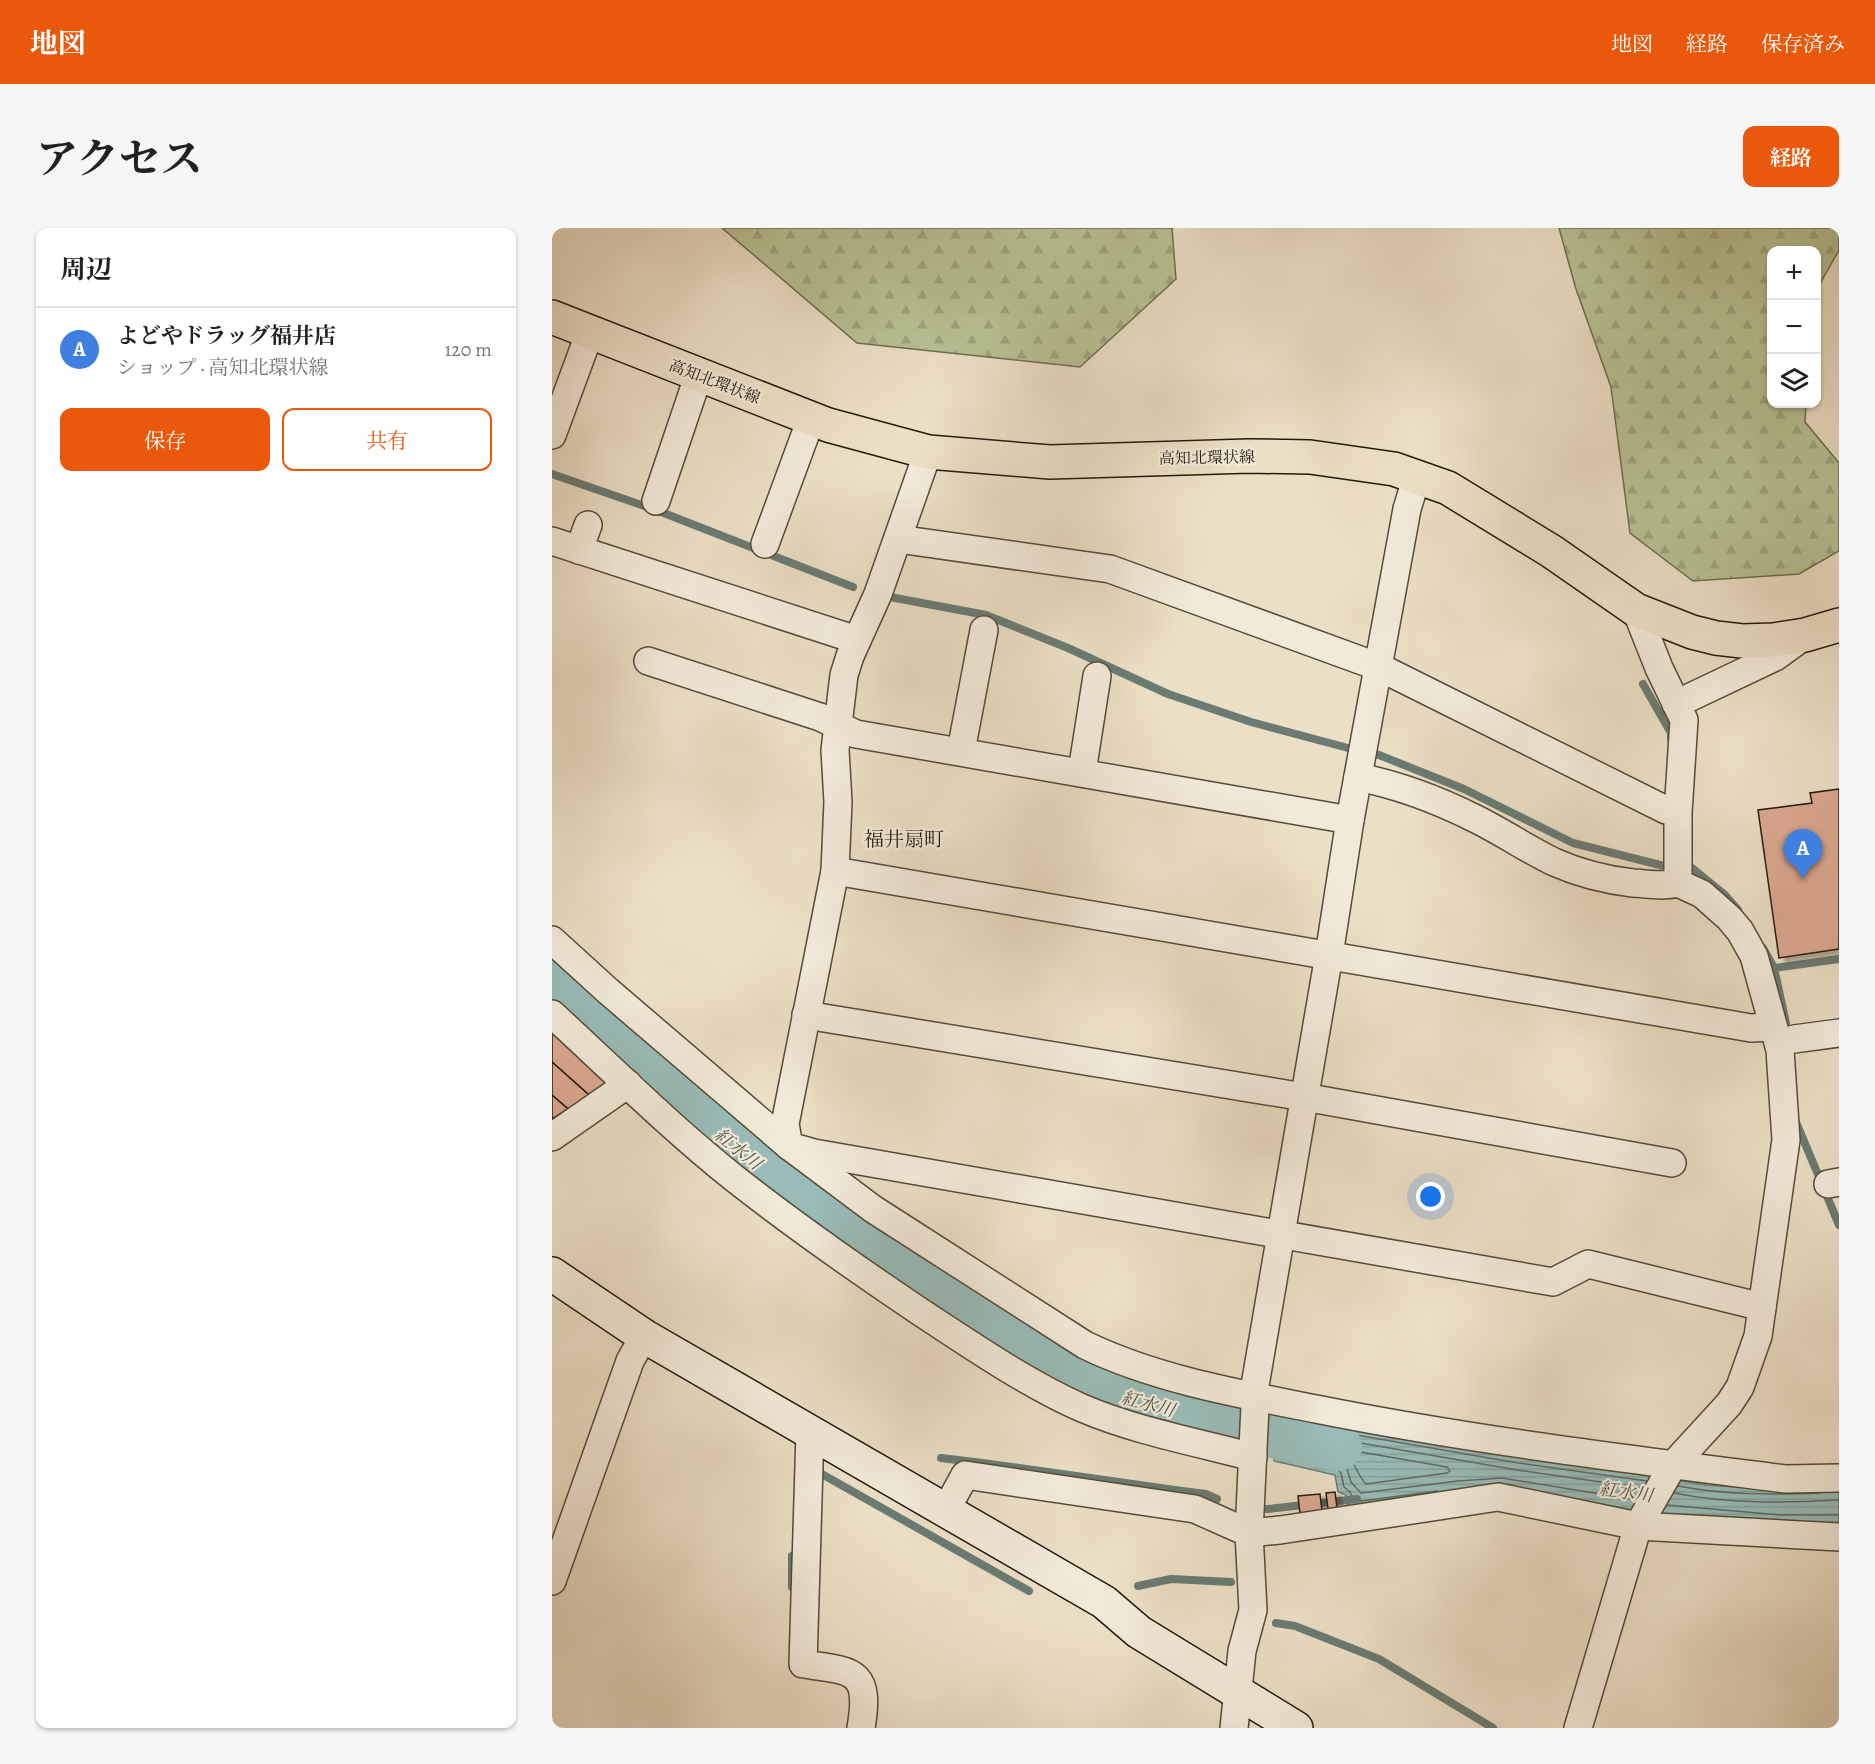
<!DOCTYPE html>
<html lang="ja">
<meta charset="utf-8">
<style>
:root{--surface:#fff;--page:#f6f6f6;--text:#202124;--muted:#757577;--line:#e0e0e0;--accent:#ea580c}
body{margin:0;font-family:Alegreya,"Noto Serif JP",serif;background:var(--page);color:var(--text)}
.controls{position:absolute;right:18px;top:18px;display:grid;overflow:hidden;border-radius:12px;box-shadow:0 2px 4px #0004}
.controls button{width:54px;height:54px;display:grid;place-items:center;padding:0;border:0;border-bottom:2px solid var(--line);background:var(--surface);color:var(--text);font:30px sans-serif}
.you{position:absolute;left:879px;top:969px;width:21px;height:21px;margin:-15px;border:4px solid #fff;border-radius:50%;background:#1a73e8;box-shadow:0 0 0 9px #1a73e833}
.badge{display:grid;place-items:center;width:39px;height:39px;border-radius:50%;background:var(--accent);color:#fff;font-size:20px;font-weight:700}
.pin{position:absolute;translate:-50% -50px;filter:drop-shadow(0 2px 3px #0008)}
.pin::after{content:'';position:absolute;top:32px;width:21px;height:18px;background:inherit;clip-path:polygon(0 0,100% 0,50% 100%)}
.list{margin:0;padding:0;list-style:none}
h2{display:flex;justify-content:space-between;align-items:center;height:78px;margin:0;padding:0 24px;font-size:26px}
h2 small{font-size:20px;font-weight:400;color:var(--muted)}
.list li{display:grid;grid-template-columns:39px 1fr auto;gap:18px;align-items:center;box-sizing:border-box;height:84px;padding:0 24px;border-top:2px solid var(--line)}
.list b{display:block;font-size:22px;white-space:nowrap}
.list p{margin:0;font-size:20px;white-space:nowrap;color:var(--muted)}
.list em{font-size:20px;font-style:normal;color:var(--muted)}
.actions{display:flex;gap:12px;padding:18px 24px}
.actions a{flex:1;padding:14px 0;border:2px solid var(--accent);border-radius:12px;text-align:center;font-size:21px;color:var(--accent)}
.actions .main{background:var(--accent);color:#fff}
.icon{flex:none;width:33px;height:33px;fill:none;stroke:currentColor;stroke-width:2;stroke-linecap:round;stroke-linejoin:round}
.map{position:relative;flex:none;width:1287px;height:1500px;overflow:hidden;border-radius:12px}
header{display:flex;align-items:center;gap:36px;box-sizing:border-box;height:84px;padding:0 30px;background:var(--accent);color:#fff}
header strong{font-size:28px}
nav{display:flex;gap:33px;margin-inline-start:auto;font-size:21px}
.intro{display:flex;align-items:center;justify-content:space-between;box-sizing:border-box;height:144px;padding:0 36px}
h1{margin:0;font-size:42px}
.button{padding:15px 27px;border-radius:12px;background:var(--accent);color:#fff;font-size:21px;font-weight:700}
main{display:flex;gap:36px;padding:0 36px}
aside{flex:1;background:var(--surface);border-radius:12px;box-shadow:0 2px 4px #0004}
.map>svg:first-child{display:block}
.forest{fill:url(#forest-firs);stroke:#6e6e50;stroke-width:1.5}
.water{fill:url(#water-rules);stroke:#6a7b73;stroke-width:1.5}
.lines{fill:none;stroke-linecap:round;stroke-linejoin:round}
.shore{stroke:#5e6b62;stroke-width:1.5}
.stream{stroke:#6a7b73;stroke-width:8}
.river{stroke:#99bcb8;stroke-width:48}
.building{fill:#daa890;stroke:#231a0c;stroke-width:1.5;filter:url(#shadow)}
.street-casing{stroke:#554b3a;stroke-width:30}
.secondary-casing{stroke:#231a0c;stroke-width:36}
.primary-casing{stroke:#231a0c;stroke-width:36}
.street{stroke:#f2ead9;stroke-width:27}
.secondary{stroke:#f2ead9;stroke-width:33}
.primary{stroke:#ebdfc5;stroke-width:33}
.labels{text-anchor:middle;stroke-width:4.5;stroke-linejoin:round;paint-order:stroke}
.street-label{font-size:16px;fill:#231a0c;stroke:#f2ead9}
.water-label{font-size:18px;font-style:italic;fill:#4c5348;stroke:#f2ead9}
.quarter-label{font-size:20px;fill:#231a0c;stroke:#f2ead9}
</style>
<header>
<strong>地図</strong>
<nav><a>地図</a><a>経路</a><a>保存済み</a></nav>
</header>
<div class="intro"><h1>アクセス</h1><a class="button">経路</a></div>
<main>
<aside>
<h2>周辺<small></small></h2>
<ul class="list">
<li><span class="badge" style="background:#3f7fe0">A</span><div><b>よどやドラッグ福井店</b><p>ショップ · 高知北環状線</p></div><em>120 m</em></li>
</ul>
<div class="actions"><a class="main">保存</a><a>共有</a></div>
</aside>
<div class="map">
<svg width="1287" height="1500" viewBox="0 0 1287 1500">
<defs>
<pattern id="forest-firs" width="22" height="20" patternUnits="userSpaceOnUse" patternTransform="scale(1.5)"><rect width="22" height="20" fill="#b8c194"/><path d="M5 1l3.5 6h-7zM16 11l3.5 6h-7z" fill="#9ea57e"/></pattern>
<pattern id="water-rules" width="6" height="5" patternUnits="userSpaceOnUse" patternTransform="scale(1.5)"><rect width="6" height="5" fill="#99bcb8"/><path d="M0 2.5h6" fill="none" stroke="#84a19d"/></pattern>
<filter id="shadow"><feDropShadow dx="6" dy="4" stdDeviation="1.5" flood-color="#0004"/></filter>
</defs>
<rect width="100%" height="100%" fill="#ebdfc5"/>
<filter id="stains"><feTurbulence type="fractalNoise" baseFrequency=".00333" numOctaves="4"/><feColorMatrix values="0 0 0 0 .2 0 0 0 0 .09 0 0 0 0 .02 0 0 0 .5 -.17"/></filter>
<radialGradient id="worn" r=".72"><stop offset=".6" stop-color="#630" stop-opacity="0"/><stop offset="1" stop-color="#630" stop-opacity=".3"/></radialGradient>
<g class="forest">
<polygon points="170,0 620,0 624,51 528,139 305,115"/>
<polygon points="1007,0 1287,0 1287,22 1265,61 1264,22 1220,22 1220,176 1254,176 1253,194 1287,235 1287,323 1247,346 1141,353 1078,305 1059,159 1024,61"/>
</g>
<polygon class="water" points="732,1188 1154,1257 1218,1261 1287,1259 1287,1300 1128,1293 950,1264 796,1281 794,1267 786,1264 783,1247 722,1233 722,1196"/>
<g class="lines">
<g class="shore">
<path d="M797,1222l98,17 3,4 -3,2 -81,11c-9,-9 -10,-21 -20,-29v-3z"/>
<path d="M1126,1258c47,9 94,9 142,7"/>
<polyline points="885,1263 802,1274 798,1264 792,1259 789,1245 786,1242 729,1228 728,1199 735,1195 966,1235 1095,1253"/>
<path d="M1122,1265c55,11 110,10 165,7"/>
<polyline points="1084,1272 950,1250 906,1253 809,1265 799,1254 795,1241 789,1235 781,1231 737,1222 736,1206 739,1203 965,1242 1091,1260"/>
<polyline points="1115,1277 1229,1287 1287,1287"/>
</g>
<g class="stream">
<polyline points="0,246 104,282 301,359"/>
<polyline points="338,369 434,387 516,420 616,466 699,494 796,520 827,527 912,561 1021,615 1112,638"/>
<polyline points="1091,456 1119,505 1119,511"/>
<polyline points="1140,640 1172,666 1186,682"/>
<polyline points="1211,720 1222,740 1287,731"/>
<polyline points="1222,740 1234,795"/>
<polyline points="1244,894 1287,997"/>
<path d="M389,1230c89,10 177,25 265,36l11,5"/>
<polyline points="268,1245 477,1363"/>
<polyline points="715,1281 805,1271"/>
<polyline points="586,1358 619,1351 679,1354"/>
<polyline points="240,1359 240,1328"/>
<polyline points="724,1395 743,1398 827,1431 941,1500"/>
</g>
<polyline class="river" points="0,753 177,915 237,962 288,1000 498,1135 570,1171 674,1193 739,1211 786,1219"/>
</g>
<g class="building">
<polygon points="1287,561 1287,721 1227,730 1206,582 1260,575 1258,565"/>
<polygon points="0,801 59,851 37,867 0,834"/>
<polygon points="0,834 37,867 16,881 0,867"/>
<polygon points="0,867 16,881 0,891"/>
<polygon points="783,1264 785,1280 776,1281 774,1265"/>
<polygon points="768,1266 770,1283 748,1286 746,1268"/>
</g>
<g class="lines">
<defs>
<g id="street">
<polyline points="0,207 38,104"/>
<polyline points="376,224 326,366 298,428 292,447 283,522 286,574 283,643 233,896 237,918 262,925 1001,1054 1036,1036 1210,1079"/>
<polyline points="104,273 147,146"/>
<polyline points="346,311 558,341 827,439 1114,582"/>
<polyline points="0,313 305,412"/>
<polyline points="213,316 259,191"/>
<polyline points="27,322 36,297"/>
<polyline points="96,433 268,489 304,506 798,592"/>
<polyline points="1124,476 1223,429 1252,408"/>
<polyline points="409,523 432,402"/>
<polyline points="530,544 545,448"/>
<path d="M806,549c40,8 80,23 116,41 27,13 53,31 80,44 25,11 52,18 79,21 16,1 30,4 45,0"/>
<polyline points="283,643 1199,800 1221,799"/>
<path d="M0,712l56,51 181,155 84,63 212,136c70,34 155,49 231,64 155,31 312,50 469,70l54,-1"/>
<path d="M0,786c60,55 118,113 182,164 61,48 124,92 188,135 52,34 104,70 160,95 54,23 114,34 171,49"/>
<polyline points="254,787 752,869 1120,935"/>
<polyline points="1242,811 1287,805"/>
<polyline points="0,909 76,856"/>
<polyline points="1276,956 1287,954"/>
<path d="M258,1204l-7,232c50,7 68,5 58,64"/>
<polyline points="394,1282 413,1247 643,1281 697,1305 728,1302 946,1269 1086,1298 1287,1309"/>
<polyline points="0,1353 78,1133 92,1108"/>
<polyline points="682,1500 690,1423 701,1382 697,1305 703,1178 701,1169 777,727 798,592 855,281 865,248"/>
<polyline points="1026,1500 1086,1298 1121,1237 1177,1176 1188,1159 1206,1108 1234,912 1228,822 1202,728 1188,703 1177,690 1150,666 1126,655 1126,585 1132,492 1107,440 1084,382"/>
</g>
<polyline id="secondary" points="0,1046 92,1108 552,1374 587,1404 744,1500"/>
<polyline id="primary" points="0,89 276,197 376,224 498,234 697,228 758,229 842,241 896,260 999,323 1084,382 1140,404 1164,410 1190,413 1221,412 1253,407 1287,397"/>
</defs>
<use href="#street" class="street-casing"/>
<use href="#secondary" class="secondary-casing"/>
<use href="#primary" class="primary-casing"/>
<use href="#street" class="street"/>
<use href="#secondary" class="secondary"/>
<use href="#primary" class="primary"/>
</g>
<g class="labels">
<g class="street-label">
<text transform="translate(163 153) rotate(21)" y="6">高知北環状線</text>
<text transform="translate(655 229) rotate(-1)" y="6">高知北環状線</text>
</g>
<g class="water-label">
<text transform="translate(186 921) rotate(39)" y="6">紅水川</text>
<text transform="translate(596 1176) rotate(15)" y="6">紅水川</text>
<text transform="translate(1074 1264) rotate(8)" y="6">紅水川</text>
</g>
<g class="quarter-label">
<text x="352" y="618">福井扇町</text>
</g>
</g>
<rect width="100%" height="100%" filter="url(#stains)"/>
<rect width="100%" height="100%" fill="url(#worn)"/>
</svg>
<div class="controls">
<button>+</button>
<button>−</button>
<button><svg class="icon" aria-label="layers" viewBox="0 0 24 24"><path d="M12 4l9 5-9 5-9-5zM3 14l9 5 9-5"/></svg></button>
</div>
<div class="you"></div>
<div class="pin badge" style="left:1251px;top:651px;background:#3f7fe0">A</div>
</div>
</main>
